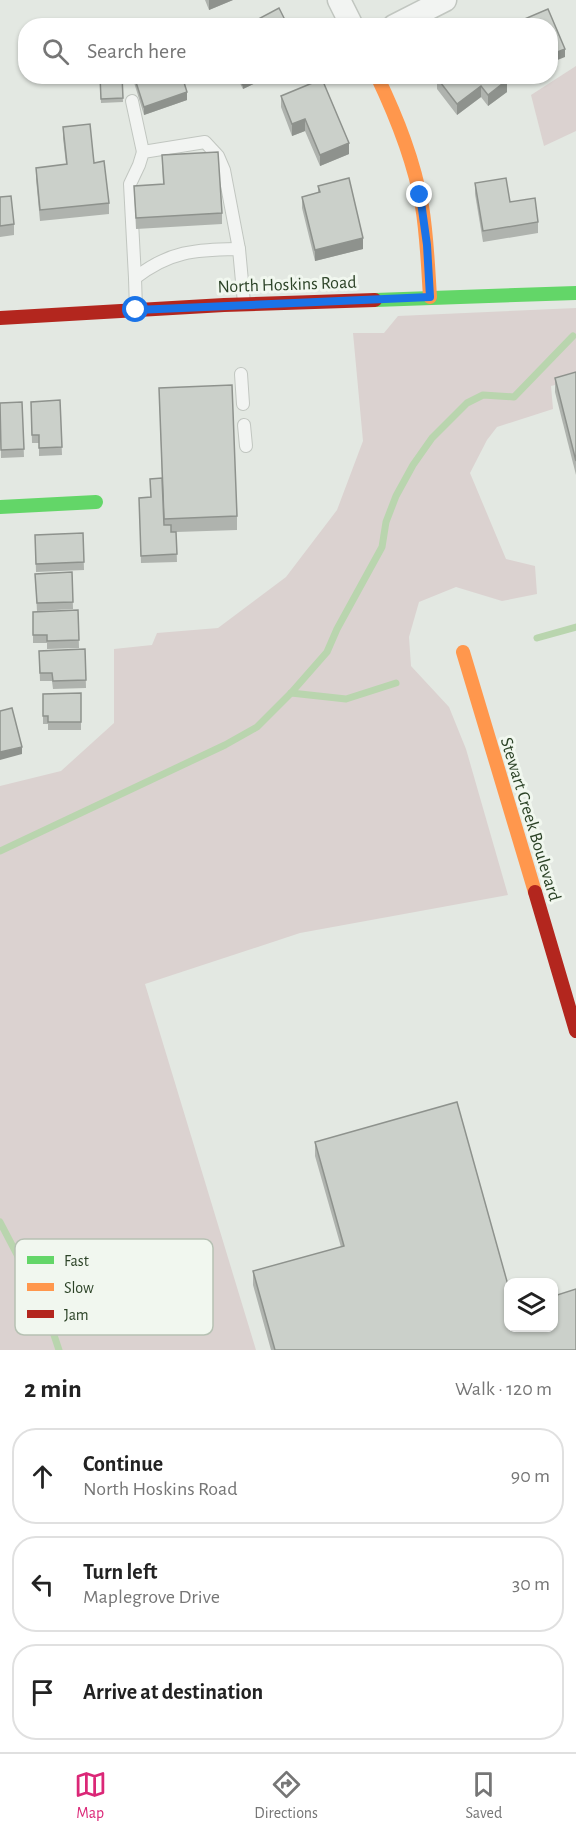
<!DOCTYPE html>
<meta charset="utf-8">
<style>
:root{--surface:#fff;--page:#f2f2f2;--text:#222;--muted:#767676;--line:#e0e0e0;--accent:#db2777}
body{margin:0;font-family:"Alegreya Sans",sans-serif;background:var(--page);color:var(--text)}
.controls{position:absolute;right:18px;bottom:18px;display:grid;overflow:hidden;border-radius:12px;box-shadow:0 2px 4px #0004}
.controls button{width:54px;height:54px;display:grid;place-items:center;padding:0;border:0;border-bottom:2px solid var(--line);background:var(--surface);color:var(--text);font:30px sans-serif}
.stop{position:absolute;width:18px;height:18px;margin:-14px;border:4px solid #1a73e8;border-radius:50%;background:#fff}
.stop.end{background:#1a73e8;border-color:#fff;box-shadow:0 2px 6px #0008}
.list{margin:0;padding:0;list-style:none}
h2{display:flex;justify-content:space-between;align-items:center;height:78px;margin:0;padding:0 24px;font-size:26px}
h2 small{font-size:20px;font-weight:400;color:var(--muted)}
.list li{display:grid;grid-template-columns:39px 1fr auto;gap:18px;align-items:center;box-sizing:border-box;height:96px;margin:0 12px 12px;padding:0 12px;border:2px solid var(--line);border-radius:24px}
.list b{display:block;font-size:22px;white-space:nowrap}
.list p{margin:0;font-size:20px;white-space:nowrap;color:var(--muted)}
.list em{font-size:20px;font-style:normal;color:var(--muted)}
.icon{flex:none;width:33px;height:33px;fill:none;stroke:currentColor;stroke-width:2;stroke-linecap:round;stroke-linejoin:round}
.map{position:relative;flex:none;width:576px;height:1350px;overflow:hidden}
.search{position:absolute;background:var(--surface);box-shadow:0 2px 4px #0004;left:18px;right:18px;top:18px;height:66px;display:flex;align-items:center;gap:15px;box-sizing:border-box;padding:0 21px;border-radius:24px;color:var(--muted);font-size:22px}
.sheet{height:402px;background:var(--surface)}
nav{display:flex;justify-content:space-around;align-items:center;box-sizing:border-box;height:84px;border-top:2px solid var(--line);background:var(--surface);font-size:16px;color:var(--muted)}
nav a{display:grid;justify-items:center;gap:3px}
nav .on{color:var(--accent)}
.map>svg:first-child{display:block}
.green{fill:#dbd2d0}
.lines{fill:none;stroke-linecap:round;stroke-linejoin:round}
.stream{stroke:#b9d5ae;stroke-width:7}
.lane-casing{stroke:#c1c6c0;stroke-width:14}
.street-casing{stroke:#c1c6c0;stroke-width:25}
.lane{stroke:#f2f4f2;stroke-width:12}
.street{stroke:#f2f4f2;stroke-width:22}
.fast{stroke:#63d668;stroke-width:14}
.slow{stroke:#ff974d;stroke-width:14}
.jam{stroke:#b3261e;stroke-width:14}
.wall{fill:#afb3ae}
.shaded-wall{fill:#8e928d}
.building{fill:#cbd0ca;stroke:#8e928d;stroke-width:1.5}
.route{stroke:#1a73e8;stroke-width:8}
.labels{text-anchor:middle;stroke-width:6;stroke-linejoin:round;paint-order:stroke}
.street-label{font-size:18px;fill:#2c4327;stroke:#f1f7ef}
.key{fill:#f1f7ef;stroke:#b6c1b3;stroke-width:1.5}
.key-label{font-size:16px;fill:#2c4327}
</style>
<div class="map">
<svg width="576" height="1350" viewBox="0 0 576 1350">
<rect width="100%" height="100%" fill="#e3e8e2"/>
<g class="green">
<polygon points="576,66 576,131 544,146 531,95"/>
<polygon points="576,308 576,380 551,386 553,409 497,427 487,440 470,473 506,559 535,566 537,594 502,601 456,587 419,602 409,637 411,666 449,707 466,749 508,895 300,933 145,984 256,1350 0,1350 0,786 61,771 114,723 114,649 152,645 157,633 218,628 286,577 337,510 363,441 353,333 384,333 398,316"/>
</g>
<g class="lines">
<g class="stream">
<polyline points="537,638 576,627"/>
<polyline points="291,693 346,699 396,683"/>
<polyline points="0,851 225,745 257,727 291,693 327,652 337,629 382,547 386,522 396,496 413,465 432,438 467,403 483,395 514,397 573,336"/>
<polyline points="0,1222 45,1308 59,1350"/>
</g>
<defs>
<g id="lane">
<polyline points="132,101 143,152"/>
<polyline points="135,278 130,184 139,165 143,152 205,142 218,156 224,170 239,249"/>
<path d="M136,309l-1,-31c36,-28 61,-28 104,-29l5,54"/>
<polyline points="241,374 243,404"/>
<polyline points="244,425 246,446"/>
</g>
<g id="street">
<polyline points="339,0 352,26"/>
<polyline points="394,26 445,0"/>
</g>
</defs>
<use href="#lane" class="lane-casing"/>
<use href="#street" class="street-casing"/>
<use href="#lane" class="lane"/>
<use href="#street" class="street"/>
<g class="fast">
<polyline points="375,300 576,293"/>
<polyline points="0,507 96,502"/>
</g>
<g class="slow">
<path d="M377,76c20,42 37,84 45,130 5,30 6,61 8,91"/>
<polyline points="463,652 535,892"/>
</g>
<g class="jam">
<polyline points="0,318 224,305 375,300"/>
<polyline points="535,892 576,1031"/>
</g>
</g>
<g class="wall">
<polygon points="205,0 233,0 209,10"/>
<polygon points="100,76 122,76 123,102 101,103"/>
<polygon points="132,76 182,76 187,100 144,115"/>
<polygon points="236,76 262,76 262,80 243,89"/>
<polygon points="437,78 507,92 488,106 481,97 457,115 437,89"/>
<polygon points="281,96 349,154 320,166 305,131 292,136 281,107"/>
<polygon points="63,127 94,163 109,203 109,214 40,221 36,179 36,168 66,164 63,138"/>
<polygon points="162,155 222,213 222,224 136,229 134,186 163,184"/>
<polygon points="475,183 538,222 538,233 483,242 475,194"/>
<polygon points="318,186 363,249 315,261 302,208 302,197 318,193"/>
<polygon points="0,197 14,224 14,235 0,237"/>
<polygon points="576,372 576,475 555,392 555,378"/>
<polygon points="159,388 237,516 237,530 176,532 177,562 141,563 139,498 151,497 162,478"/>
<polygon points="60,400 62,455 39,456 39,443 32,443 31,402"/>
<polygon points="22,402 24,457 1,458 0,403"/>
<polygon points="83,533 84,570 36,572 35,535"/>
<polygon points="72,572 73,609 37,611 35,574"/>
<polygon points="78,610 79,648 47,649 47,643 33,643 33,612"/>
<polygon points="85,649 86,688 53,689 52,681 40,681 39,651"/>
<polygon points="81,693 81,730 48,730 48,724 43,724 43,694"/>
<polygon points="315,1142 508,1328 576,1350 271,1350 253,1285 253,1271 341,1247 315,1156"/>
</g>
<g class="shaded-wall">
<polygon points="209,0 233,0 209,10"/>
<polygon points="565,49 565,57 550,63 550,55"/>
<polygon points="260,76 262,76 262,80 243,89 243,85"/>
<polygon points="507,80 507,92 488,106 488,95"/>
<polygon points="481,86 481,97 457,115 457,104"/>
<polygon points="187,92 187,100 144,115 144,107"/>
<polygon points="305,119 305,131 292,136 292,124"/>
<polygon points="349,143 349,154 320,166 320,155"/>
<polygon points="363,238 363,249 315,261 315,250"/>
<polygon points="22,747 22,754 0,760 0,752"/>
</g>
<g class="building">
<polygon points="279,8 288,26 253,26 251,23"/>
<polygon points="548,9 565,49 550,55 550,26 508,26"/>
<polygon points="100,76 122,76 123,98 101,99"/>
<polygon points="134,76 182,76 187,92 144,107"/>
<polygon points="238,76 260,76 243,85"/>
<polygon points="439,76 504,76 507,80 488,95 481,86 457,104 437,78"/>
<polygon points="322,79 349,143 320,155 305,119 292,124 281,96"/>
<polygon points="90,124 94,163 104,161 109,203 40,210 36,168 67,164 63,127"/>
<polygon points="218,152 222,213 136,218 134,186 164,184 162,155"/>
<polygon points="349,178 363,238 315,250 302,197 320,192 318,186"/>
<polygon points="506,178 510,202 535,198 538,222 483,231 475,183"/>
<polygon points="11,196 14,224 0,226 0,197"/>
<polygon points="576,372 576,461 555,378"/>
<polygon points="232,385 237,516 164,519 159,388"/>
<polygon points="60,400 62,447 39,448 39,435 32,435 31,402"/>
<polygon points="22,402 24,449 1,450 0,403"/>
<polygon points="162,478 164,525 171,525 171,532 176,532 177,554 141,556 139,498 151,497 150,479"/>
<polygon points="83,533 84,562 36,564 35,535"/>
<polygon points="72,572 73,602 37,603 35,574"/>
<polygon points="78,610 79,640 47,641 47,635 33,635 33,612"/>
<polygon points="85,649 86,680 53,681 52,673 40,673 39,651"/>
<polygon points="81,693 81,722 48,722 48,716 43,716 43,694"/>
<polygon points="12,708 22,747 0,752 0,711"/>
<polygon points="457,1102 508,1285 508,1328 554,1328 554,1296 576,1289 576,1350 275,1350 253,1271 344,1246 315,1142"/>
</g>
<g class="lines">
<polyline class="route" points="136,310 430,297 427,245 420,195"/>
</g>
<g class="labels">
<g class="street-label">
<text transform="translate(287 284) rotate(-2)" y="6">North Hoskins Road</text>
<text transform="translate(531 819) rotate(73)" y="6">Stewart Creek Boulevard</text>
</g>
</g>
<rect x="15" y="1239" width="198" height="96" rx="9" class="key"/>
<rect x="27" y="1256" width="27" height="8" fill="#63d668"/>
<rect x="27" y="1283" width="27" height="8" fill="#ff974d"/>
<rect x="27" y="1310" width="27" height="8" fill="#b3261e"/>
<g class="key-label">
<text x="64" y="1266">Fast</text>
<text x="64" y="1293">Slow</text>
<text x="64" y="1320">Jam</text>
</g>
</svg>
<div class="controls">
<button><svg class="icon" aria-label="layers" viewBox="0 0 24 24"><path d="M12 4l9 5-9 5-9-5zM3 14l9 5 9-5"/></svg></button>
</div>
<div class="stop" style="left:136px;top:310px"></div>
<div class="stop end" style="left:420px;top:195px"></div>
<div class="search"><svg class="icon" aria-label="search" viewBox="0 0 24 24"><circle cx="10" cy="10" r="6"/><path d="M15 15l6 6"/></svg>Search here</div>
</div>
<section class="sheet">
<h2>2 min<small>Walk · 120 m</small></h2>
<ul class="list">
<li><svg class="icon" aria-label="ahead" viewBox="0 0 24 24"><path d="M12 20V5M6 11l6-6 6 6"/></svg><div><b>Continue</b><p>North Hoskins Road</p></div><em>90 m</em></li>
<li><svg class="icon" aria-label="left" viewBox="0 0 24 24"><path d="M17 20v-9H6M10 6l-5 5 5 5"/></svg><div><b>Turn left</b><p>Maplegrove Drive</p></div><em>30 m</em></li>
<li><svg class="icon" aria-label="arrive" viewBox="0 0 24 24"><path d="M6 21V4h12l-3 4 3 4H6"/></svg><div><b>Arrive at destination</b></div></li>
</ul>
</section>
<nav>
<a class="on"><svg class="icon" aria-label="map" viewBox="0 0 24 24"><path d="M3 6l6-2 6 2 6-2v14l-6 2-6-2-6 2zM9 4v14M15 6v14"/></svg>Map</a>
<a><svg class="icon" aria-label="directions" viewBox="0 0 24 24"><path d="M12 3l9 9-9 9-9-9zM9 14v-3h6M13 9l2 2-2 2"/></svg>Directions</a>
<a><svg class="icon" aria-label="saved" viewBox="0 0 24 24"><path d="M7 4h10v16l-5-4-5 4z"/></svg>Saved</a>
</nav>
